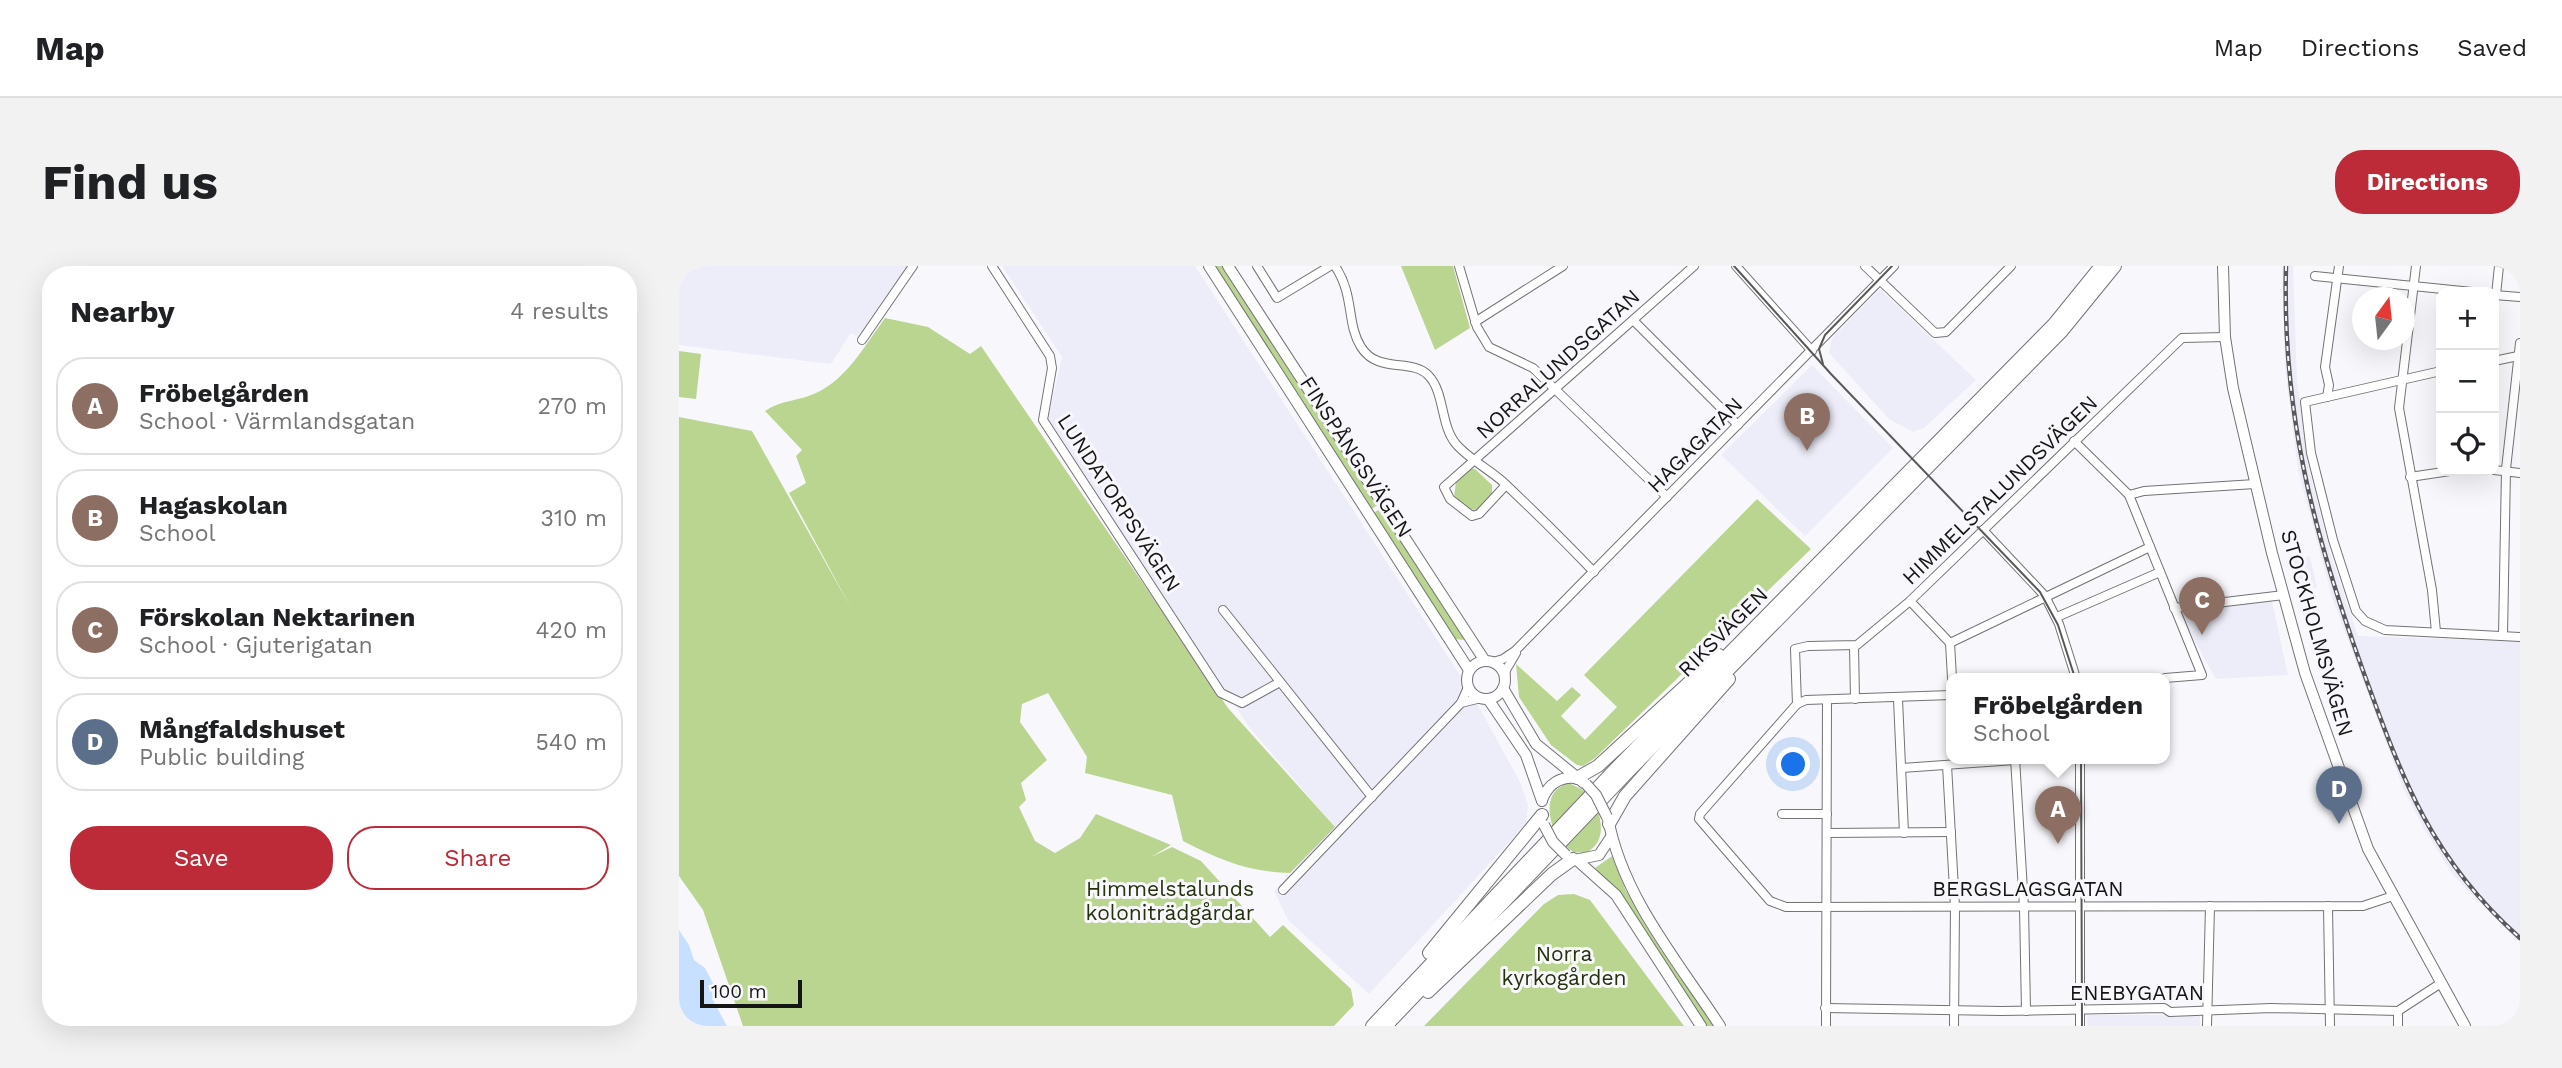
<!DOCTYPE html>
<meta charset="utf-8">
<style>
:root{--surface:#fff;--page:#f2f2f2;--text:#202124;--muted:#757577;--line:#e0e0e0;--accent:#bc2b37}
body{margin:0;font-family:"Work Sans",sans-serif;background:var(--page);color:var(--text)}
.controls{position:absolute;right:21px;top:21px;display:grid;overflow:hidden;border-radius:14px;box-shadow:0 7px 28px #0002}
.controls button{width:63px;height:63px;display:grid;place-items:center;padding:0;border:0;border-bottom:2px solid var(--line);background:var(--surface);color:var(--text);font:35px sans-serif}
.compass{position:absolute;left:1673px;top:21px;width:63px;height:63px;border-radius:50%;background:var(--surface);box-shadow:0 7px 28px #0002;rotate:15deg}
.scale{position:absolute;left:21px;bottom:18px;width:102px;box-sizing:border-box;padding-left:7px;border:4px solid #151516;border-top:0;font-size:19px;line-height:24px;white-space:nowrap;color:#151516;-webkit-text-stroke:5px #f8f8fc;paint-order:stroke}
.you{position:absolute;left:1115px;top:499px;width:24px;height:24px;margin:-18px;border:5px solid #fff;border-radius:50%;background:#1a73e8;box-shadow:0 0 0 10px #1a73e833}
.badge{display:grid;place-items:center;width:46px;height:46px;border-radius:50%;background:var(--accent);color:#fff;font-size:23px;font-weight:700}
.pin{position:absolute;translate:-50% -58px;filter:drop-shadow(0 2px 4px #0008)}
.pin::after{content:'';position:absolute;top:37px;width:24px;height:21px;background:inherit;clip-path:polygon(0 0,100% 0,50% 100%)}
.popup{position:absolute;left:1267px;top:407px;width:224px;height:91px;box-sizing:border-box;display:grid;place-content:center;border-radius:14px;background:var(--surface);filter:drop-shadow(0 2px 5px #0005);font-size:23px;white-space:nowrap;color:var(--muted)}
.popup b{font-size:26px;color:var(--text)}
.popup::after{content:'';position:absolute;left:50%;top:100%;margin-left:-14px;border:14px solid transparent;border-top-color:var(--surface)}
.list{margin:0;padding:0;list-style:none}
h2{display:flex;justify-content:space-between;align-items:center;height:91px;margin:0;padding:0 28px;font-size:30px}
h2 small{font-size:23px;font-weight:400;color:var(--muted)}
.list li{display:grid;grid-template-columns:46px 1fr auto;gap:21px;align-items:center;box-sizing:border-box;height:98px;margin:0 14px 14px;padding:0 14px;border:2px solid var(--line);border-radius:28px}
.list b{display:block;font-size:26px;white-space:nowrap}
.list p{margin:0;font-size:23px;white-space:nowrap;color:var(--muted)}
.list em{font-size:23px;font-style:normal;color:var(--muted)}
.actions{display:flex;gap:14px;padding:21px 28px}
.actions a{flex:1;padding:16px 0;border:2px solid var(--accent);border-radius:28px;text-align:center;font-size:24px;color:var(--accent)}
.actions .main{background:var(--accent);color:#fff}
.icon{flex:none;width:38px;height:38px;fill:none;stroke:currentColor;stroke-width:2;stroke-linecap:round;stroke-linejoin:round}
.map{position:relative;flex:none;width:1841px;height:760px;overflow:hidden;border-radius:28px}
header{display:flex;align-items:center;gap:42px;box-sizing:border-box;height:98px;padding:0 35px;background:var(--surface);border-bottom:2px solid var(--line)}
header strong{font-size:33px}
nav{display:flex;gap:38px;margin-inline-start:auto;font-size:24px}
.intro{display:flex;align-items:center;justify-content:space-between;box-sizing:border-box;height:168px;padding:0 42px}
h1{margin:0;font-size:49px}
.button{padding:18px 32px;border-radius:28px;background:var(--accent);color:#fff;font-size:24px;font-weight:700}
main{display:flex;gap:42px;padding:0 42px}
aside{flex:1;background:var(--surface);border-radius:28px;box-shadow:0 7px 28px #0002}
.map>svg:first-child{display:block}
.built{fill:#ededf9}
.green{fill:#b9d590}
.water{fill:#c7e0ff}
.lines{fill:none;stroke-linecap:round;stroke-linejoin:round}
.minor-casing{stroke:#737376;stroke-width:10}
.secondary-casing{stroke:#737376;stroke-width:12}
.trunk-casing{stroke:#737376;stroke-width:14}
.minor{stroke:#fff;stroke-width:8}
.secondary{stroke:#fff;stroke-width:10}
.trunk{stroke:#fff;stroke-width:12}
.tram{stroke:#59595b;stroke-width:2}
.rail-casing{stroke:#59595b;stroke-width:4.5}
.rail{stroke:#f8f8fc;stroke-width:2;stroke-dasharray:5;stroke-linecap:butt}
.secondary-bridge-casing{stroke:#737376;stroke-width:12;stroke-linecap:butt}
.secondary-bridge{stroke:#fff;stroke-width:10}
.labels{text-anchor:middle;stroke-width:6;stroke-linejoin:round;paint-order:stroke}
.street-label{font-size:21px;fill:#151516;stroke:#f8f8fc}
.park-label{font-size:21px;fill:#24320b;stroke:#f8f8fc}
</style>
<header>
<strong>Map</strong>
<nav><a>Map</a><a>Directions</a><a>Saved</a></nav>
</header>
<div class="intro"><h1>Find us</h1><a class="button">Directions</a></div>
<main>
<aside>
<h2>Nearby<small>4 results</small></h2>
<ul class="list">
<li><span class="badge" style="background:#8d6e63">A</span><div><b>Fröbelgården</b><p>School · Värmlandsgatan</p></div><em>270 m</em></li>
<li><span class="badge" style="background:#8d6e63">B</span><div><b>Hagaskolan</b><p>School</p></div><em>310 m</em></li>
<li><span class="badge" style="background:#8d6e63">C</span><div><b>Förskolan Nektarinen</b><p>School · Gjuterigatan</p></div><em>420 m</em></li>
<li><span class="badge" style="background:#5c6f8a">D</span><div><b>Mångfaldshuset</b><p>Public building</p></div><em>540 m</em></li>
</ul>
<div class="actions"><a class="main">Save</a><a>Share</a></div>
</aside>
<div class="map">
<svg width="1841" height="760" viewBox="0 0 1841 760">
<rect width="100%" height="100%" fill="#f8f8fc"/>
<g class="built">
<polygon points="0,0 228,0 179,71 172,67 152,98 0,79"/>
<polygon points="323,0 516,0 790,423 841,516 849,539 847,558 690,728 609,654 595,625 655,560 570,461 369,152 383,91"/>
<polygon points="1603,0 1614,0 1618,113 1630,203 1651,286 1679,370 1841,375 1841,677 1774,609 1745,563 1724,522 1653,331 1619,204 1606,103"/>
<polygon points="1201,23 1297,114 1245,162 1234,166 1210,153 1150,87 1153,72"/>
<polygon points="1133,99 1214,182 1126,270 1042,189"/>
<polygon points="1631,290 1638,321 1619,325 1612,295"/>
<polygon points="1593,335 1609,409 1537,413 1501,349 1502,344"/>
<rect x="1408" y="749" width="113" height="11"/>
</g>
<g class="green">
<polygon points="534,0 544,0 698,239 692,244"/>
<polygon points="722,0 774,0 791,62 756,84"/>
<path d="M206,52l43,9 42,27 11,-8 247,362 107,119 -45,46c-41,-1 -71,-13 -107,-32l-11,-46 -87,-22 2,-16 -39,-64 -26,11 -2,18 27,38 -26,23 5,17 -7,7 16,34 20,12 25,-15 16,-24 75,31 -20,12 21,-10 29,14 69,76 13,-12 68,64 3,16 -20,21h-591l-40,-116 -24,-34v-459l73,14 99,177 -62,-115 17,-10 -10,-27 6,-6 -37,-39c15,-11 35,-10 51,-18 31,-14 49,-48 69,-75z"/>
<polygon points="0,85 22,88 17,133 0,131"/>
<polygon points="790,202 796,203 813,219 813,230 799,244 786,243 775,231 777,216"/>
<polygon points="1078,233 1132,283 916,492 904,500 898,499 872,479 840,431 837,398 878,435 893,421 902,429 882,450 906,474 938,441 905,409"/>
<polygon points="701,243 786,374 776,373 694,247"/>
<path d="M890,517l18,9 -34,36c-6,-19 -6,-39 16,-45z"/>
<path d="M918,542c6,18 7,36 -12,45l-12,-1 -10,-8z"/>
<polygon points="933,590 947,625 1035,760 1026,760 929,615 916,602"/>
<polygon points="895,628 911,634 1005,760 745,760 865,638 879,629"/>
</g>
<polygon class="water" points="0,664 10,679 15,694 26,702 38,725 35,736 48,760 0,760"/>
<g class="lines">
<defs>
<g id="minor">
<polyline points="313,0 371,90 373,102 364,154 542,427 563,437 601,416"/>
<polyline points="578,0 598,32 651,0"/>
<path d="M656,0c20,30 11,57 26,81 17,27 50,11 67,28 17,17 12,50 28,69 12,14 32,25 46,37 31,29 62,60 92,91"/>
<polyline points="780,0 798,61 810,81 854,102 988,231"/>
<polyline points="1057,0 1133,85"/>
<polyline points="1186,0 1256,67 1267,66 1332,0"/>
<polyline points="1737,0 1720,142 1753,324 1757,366"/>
<polyline points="1636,10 1793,26"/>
<polyline points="1815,29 1841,31"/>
<polyline points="1817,29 1820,0"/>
<polyline points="954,54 1059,159"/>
<polyline points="796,56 884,0"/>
<polyline points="183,74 234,0"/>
<polyline points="1815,95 1839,90"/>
<polyline points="1762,105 1626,136 1632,187 1654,274 1677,345 1686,355 1706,364 1841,371"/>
<polyline points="1648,131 1650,119 1646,101 1660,0"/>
<polyline points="1395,175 1450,229 1523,409 1486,412"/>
<polyline points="1815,204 1841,207"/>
<polyline points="1731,211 1771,205"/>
<polyline points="827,219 800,248 793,250 771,233 765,221 1015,0"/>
<polyline points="1450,229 1465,225 1576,218"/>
<polyline points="1304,264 1366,330 1380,358 1397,412"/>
<polyline points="1231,335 1271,377 1273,412"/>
<polyline points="1495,342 1605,329"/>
<polyline points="544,344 693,531"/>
<polyline points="1378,351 1481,306"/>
<polyline points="1824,370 1827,203 1841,77"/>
<polyline points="1271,377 1471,281"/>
<polyline points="1175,380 1176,433"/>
<polyline points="814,396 824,393 836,385 1215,0"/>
<polyline points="826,415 827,404 837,387"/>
<polyline points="1272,429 1127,434 1118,438 1021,548 1020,553 1091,635 1107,641 1684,640 1714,630"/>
<polyline points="1219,433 1225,567"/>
<polyline points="782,437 802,432"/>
<polyline points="1118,438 1116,383 1129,380 1178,379 1231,335 1503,72 1546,71"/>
<polyline points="1336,492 1345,641 1347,745"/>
<polyline points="1401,492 1401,760"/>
<polyline points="1268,499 1276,641 1275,760"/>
<polyline points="1223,502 1336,494"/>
<polyline points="1103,548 1148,548"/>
<polyline points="1148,567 1272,566"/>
<polyline points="604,624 782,437 789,421"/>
<polyline points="1649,640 1651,760"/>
<polyline points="1146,742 1322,745 1485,742 1491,746 1592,742 1719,745 1762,717"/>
<polyline points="1147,760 1148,434"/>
<polyline points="1528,760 1531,640"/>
<polyline points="1719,760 1719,745"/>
</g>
<g id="secondary">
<polyline points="530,0 790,404"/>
<polyline points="549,0 806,395"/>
<polyline points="1544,0 1546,71 1554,122 1593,287 1626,407 1689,583 1786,760"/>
<circle cx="807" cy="414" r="19"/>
<polyline points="824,422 857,478 905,517"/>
<polyline points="809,433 847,489 863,535"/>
<path d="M863,534c6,-16 18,-24 35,-22"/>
<path d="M929,552c14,78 69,142 112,208"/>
<polyline points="896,594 920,589 932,571"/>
<polyline points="899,595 937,629 1022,760"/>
</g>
<g id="trunk">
<polyline points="898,512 919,500 1040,389"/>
<polyline points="930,558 946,530 1050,413"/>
<polyline points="750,687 863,549"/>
<polyline points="749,726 873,608 894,593"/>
<polyline points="693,760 940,499 1375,58 1422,0"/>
<polyline points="707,760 949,506 1383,65 1436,0"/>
</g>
</defs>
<use href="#minor" class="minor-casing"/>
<use href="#secondary" class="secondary-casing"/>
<use href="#trunk" class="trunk-casing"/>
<use href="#minor" class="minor"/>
<use href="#secondary" class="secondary"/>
<use href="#trunk" class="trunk"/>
<g class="tram">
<polyline points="1055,0 1152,108 1361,326 1379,359 1396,412"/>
<polyline points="1144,98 1140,83 1146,69 1213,0"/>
<polyline points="1402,492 1403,760"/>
</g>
<defs>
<path id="rail" d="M1607,0c-4,147 27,265 76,402 40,110 68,190 158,270"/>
</defs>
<use href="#rail" class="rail-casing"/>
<use href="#rail" class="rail"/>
<defs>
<g id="secondary-bridge">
<polyline points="907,518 917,529 928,551"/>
<polyline points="865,559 874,576 887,589"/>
</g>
</defs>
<use href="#secondary-bridge" class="secondary-bridge-casing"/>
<use href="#secondary-bridge" class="secondary-bridge"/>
</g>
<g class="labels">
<g class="street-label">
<text transform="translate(879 98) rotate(-42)" y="7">NORRALUNDSGATAN</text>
<text transform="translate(1016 179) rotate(-45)" y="7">HAGAGATAN</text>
<text transform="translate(677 191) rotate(57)" y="7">FINSPÅNGSVÄGEN</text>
<text transform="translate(1321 224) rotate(-44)" y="7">HIMMELSTALUNDSVÄGEN</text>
<text transform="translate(440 237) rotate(57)" y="7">LUNDATORPSVÄGEN</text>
<text transform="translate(1044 366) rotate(-45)" y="7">RIKSVÄGEN</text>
<text transform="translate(1638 367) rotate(74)" y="7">STOCKHOLMSVÄGEN</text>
<text x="1349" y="630">BERGSLAGSGATAN</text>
<text x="1458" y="734">ENEBYGATAN</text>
</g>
<g class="park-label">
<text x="491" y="630">Himmelstalunds<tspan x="491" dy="24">koloniträdgårdar</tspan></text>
<text x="885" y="695">Norra<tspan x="885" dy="24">kyrkogården</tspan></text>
</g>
</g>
</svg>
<div class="controls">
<button>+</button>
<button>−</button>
<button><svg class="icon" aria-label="locate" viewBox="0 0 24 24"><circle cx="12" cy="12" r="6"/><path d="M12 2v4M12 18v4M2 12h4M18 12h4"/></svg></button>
</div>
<svg class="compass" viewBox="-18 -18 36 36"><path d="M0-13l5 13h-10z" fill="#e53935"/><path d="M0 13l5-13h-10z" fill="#757577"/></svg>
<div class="scale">100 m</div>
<div class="you"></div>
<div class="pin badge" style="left:1379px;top:578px;background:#8d6e63">A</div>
<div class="popup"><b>Fröbelgården</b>School</div>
<div class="pin badge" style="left:1128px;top:185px;background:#8d6e63">B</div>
<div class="pin badge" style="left:1523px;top:369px;background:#8d6e63">C</div>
<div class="pin badge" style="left:1660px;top:558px;background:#5c6f8a">D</div>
</div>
</main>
